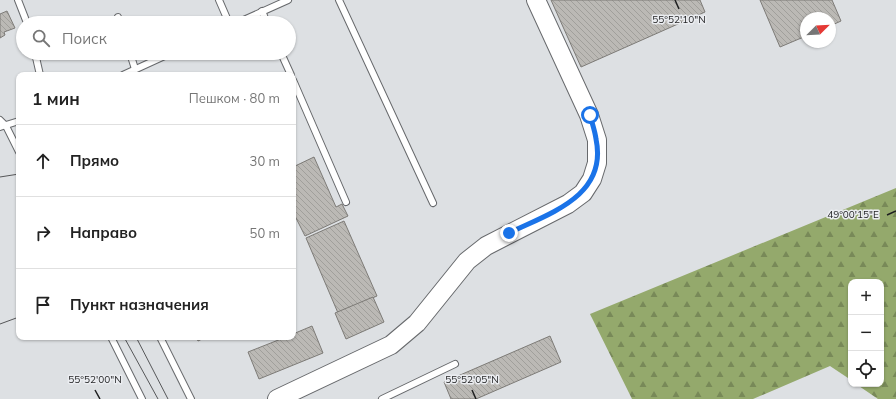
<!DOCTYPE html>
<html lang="ru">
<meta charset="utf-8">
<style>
:root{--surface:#fff;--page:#f6f6f6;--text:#222;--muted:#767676;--line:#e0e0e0}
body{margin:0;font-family:Mulish,sans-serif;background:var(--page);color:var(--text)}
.controls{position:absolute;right:12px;bottom:12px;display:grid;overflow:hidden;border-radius:8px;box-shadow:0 1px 3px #0004}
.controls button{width:36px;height:36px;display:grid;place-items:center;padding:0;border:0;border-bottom:1px solid var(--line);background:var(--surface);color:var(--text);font:20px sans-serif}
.compass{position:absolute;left:800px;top:12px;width:36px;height:36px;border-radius:50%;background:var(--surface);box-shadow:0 1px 3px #0004;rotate:66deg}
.stop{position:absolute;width:12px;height:12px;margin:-9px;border:3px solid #1a73e8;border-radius:50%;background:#fff}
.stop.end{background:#1a73e8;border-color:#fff;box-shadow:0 1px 4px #0008}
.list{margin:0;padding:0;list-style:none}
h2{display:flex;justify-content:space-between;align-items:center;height:52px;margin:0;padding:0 16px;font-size:17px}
h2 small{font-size:13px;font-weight:400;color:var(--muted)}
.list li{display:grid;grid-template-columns:26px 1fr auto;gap:12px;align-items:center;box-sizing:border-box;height:72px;padding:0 16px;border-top:1px solid var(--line)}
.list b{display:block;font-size:15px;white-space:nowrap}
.list em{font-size:13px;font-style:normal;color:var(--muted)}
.icon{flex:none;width:22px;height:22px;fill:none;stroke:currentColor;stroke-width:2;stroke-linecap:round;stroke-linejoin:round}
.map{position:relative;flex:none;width:896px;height:399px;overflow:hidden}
.search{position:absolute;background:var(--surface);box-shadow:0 1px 3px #0004;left:16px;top:16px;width:280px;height:44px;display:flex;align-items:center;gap:10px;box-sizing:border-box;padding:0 14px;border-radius:22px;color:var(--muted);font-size:15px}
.panel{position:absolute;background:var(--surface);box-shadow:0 1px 3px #0004;left:16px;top:72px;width:280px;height:268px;border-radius:8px}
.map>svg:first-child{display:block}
.forest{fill:url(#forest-firs)}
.building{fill:url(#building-back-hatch);stroke:#7d7b77}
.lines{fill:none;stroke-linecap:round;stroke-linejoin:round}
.service-casing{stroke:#67696c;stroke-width:8}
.secondary-casing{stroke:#67696c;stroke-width:20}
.service{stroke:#fff;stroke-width:6}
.secondary{stroke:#fff;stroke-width:18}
.tram{stroke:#565759;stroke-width:1}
.route{stroke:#1a73e8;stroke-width:5}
.ticks{fill:none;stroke:#1e1f20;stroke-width:1.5}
.ticks-label{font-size:10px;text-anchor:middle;fill:#1e1f20;stroke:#ebedf1;stroke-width:3;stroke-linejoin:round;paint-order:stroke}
</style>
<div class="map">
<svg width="896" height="399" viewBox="0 0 896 399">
<defs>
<pattern id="forest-firs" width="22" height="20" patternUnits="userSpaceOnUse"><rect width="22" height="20" fill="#94a96c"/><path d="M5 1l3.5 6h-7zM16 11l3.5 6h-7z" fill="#788958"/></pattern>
<pattern id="building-back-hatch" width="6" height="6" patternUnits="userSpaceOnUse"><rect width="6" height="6" fill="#bbb9b5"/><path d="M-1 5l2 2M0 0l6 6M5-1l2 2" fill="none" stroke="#a09f9b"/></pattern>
</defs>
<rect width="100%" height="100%" fill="#dde0e3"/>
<polygon class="forest" points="896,188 896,399 878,399 856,384 881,384 881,282 851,282 851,380 830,366 753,399 632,399 590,314"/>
<g class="building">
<polygon points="551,0 700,0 705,12 581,67"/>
<polygon points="760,0 832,0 841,21 830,26 830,18 806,18 806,36 780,47"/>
<polygon points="7,11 15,28 4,32 5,35 0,38 0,14"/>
<polygon points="314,157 336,207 342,204 348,216 305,236 293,212 293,167"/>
<polygon points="344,221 377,296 338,313 306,238"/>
<polygon points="373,297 384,322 346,339 335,313"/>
<polygon points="312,326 323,353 259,379 248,352 286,337 293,337 293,334"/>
<polygon points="550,336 561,362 476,399 451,399 444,382"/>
<polygon points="196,337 206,337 198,341"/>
</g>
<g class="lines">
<defs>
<g id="service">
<polyline points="18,0 27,23"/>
<polyline points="219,0 229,23"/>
<polyline points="339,0 433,203"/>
<polyline points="262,11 267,23"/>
<polyline points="118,17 120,23"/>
<polyline points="237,23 288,0"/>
<polyline points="35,53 40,75"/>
<polyline points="130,53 135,69"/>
<polyline points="281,53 291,75"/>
<polyline points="123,75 171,53"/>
<polyline points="293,80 346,202"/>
<polyline points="0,120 6,126 19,152"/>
<polyline points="0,127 19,121"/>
<polyline points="111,337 142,399"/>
<polyline points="160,337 191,399"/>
<polyline points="382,399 455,364"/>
</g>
<polyline id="secondary" points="277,399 391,345 417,323 467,261 486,246 568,204 583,193 592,179 597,163 597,140 589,115 536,0"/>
</defs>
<use href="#service" class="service-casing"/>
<use href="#secondary" class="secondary-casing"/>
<use href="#service" class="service"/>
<use href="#secondary" class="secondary"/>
<g class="tram">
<polyline points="0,177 19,174"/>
<polyline points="0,324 19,317"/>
<polyline points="124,337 158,399"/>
<polyline points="136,337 168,399"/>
</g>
</g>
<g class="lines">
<path class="route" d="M509,233c41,-20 99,-37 87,-94 -1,-8 -4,-16 -6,-24"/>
</g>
<path class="ticks" d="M675,0l4,9M887,215l9,-4M95,390l5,9M472,390l4,9"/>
<g class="ticks-label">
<text x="679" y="23">55°52'10"N</text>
<text x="853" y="218">49°00'15"E</text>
<text x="95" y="383">55°52'00"N</text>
<text x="472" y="383">55°52'05"N</text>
</g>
</svg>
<div class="controls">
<button>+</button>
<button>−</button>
<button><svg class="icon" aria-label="locate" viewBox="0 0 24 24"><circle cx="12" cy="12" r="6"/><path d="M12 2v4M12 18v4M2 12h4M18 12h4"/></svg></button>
</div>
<svg class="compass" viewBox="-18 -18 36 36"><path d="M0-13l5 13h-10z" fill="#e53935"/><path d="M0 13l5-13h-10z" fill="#767676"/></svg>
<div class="stop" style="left:590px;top:115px"></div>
<div class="stop end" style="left:509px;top:233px"></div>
<div class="search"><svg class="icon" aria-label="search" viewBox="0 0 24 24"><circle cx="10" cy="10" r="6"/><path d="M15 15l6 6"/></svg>Поиск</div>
<section class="panel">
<h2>1 мин<small>Пешком · 80 m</small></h2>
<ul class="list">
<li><svg class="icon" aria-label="ahead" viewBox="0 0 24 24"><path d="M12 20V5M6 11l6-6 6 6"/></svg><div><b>Прямо</b></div><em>30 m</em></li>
<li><svg class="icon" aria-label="right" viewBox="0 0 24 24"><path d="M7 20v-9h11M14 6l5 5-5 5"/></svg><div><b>Направо</b></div><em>50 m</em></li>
<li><svg class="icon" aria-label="arrive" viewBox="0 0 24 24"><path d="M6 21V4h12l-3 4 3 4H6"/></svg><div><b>Пункт назначения</b></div></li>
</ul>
</section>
</div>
